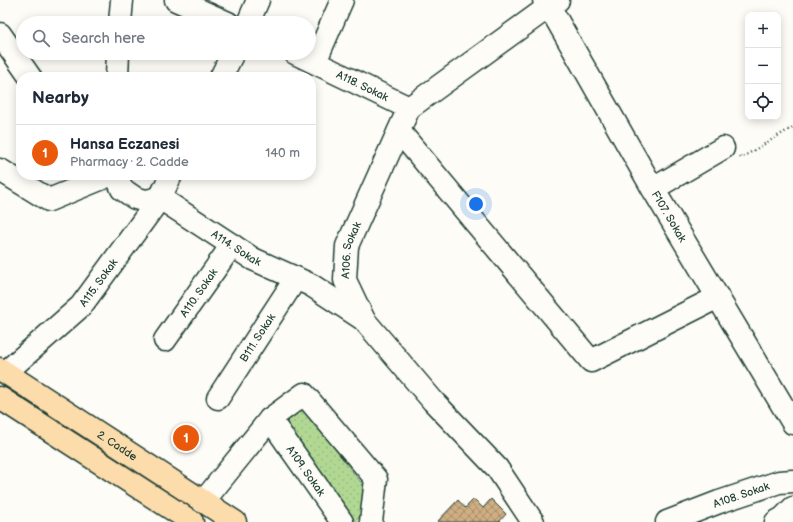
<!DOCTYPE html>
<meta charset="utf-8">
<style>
:root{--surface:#fff;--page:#f6f6f7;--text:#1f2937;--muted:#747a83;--line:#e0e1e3;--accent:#ea580c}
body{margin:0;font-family:"Balsamiq Sans",sans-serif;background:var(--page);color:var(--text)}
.controls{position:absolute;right:12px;top:12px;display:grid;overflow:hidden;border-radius:8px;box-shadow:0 2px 10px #0003}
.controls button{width:36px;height:36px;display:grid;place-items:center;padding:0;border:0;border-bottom:1px solid var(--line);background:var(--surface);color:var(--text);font:20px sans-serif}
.you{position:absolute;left:476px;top:204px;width:14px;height:14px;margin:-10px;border:3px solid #fff;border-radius:50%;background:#1a73e8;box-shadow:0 0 0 6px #1a73e833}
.badge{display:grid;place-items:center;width:26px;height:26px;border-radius:50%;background:var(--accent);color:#fff;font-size:13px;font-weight:700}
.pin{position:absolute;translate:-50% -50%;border:2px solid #fff;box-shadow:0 1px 4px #0006}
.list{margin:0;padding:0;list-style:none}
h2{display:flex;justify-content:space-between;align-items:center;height:52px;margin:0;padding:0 16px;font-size:17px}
h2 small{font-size:13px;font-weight:400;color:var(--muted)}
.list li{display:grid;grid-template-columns:26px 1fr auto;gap:12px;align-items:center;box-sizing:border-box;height:56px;padding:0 16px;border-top:1px solid var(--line)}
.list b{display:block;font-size:15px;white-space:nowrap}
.list p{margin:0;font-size:13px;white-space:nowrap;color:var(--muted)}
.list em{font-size:13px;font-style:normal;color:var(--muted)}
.icon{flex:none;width:22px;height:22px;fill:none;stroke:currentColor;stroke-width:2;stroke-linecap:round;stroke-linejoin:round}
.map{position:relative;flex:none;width:793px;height:522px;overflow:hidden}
.search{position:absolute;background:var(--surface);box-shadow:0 2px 10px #0003;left:16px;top:16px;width:300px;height:44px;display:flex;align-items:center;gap:10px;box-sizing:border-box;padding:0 14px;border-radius:22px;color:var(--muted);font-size:15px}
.panel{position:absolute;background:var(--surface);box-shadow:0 2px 10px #0003;left:16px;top:72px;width:300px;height:108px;border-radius:16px}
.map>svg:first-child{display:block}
.grass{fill:url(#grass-dots);stroke:#688a64}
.building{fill:url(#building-cross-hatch);stroke:#1f3d34}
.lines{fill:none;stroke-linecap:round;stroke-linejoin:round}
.minor-casing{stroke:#1f3d34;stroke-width:25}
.major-casing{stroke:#1f3d34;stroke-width:25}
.path{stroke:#1f3d34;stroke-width:2.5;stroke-dasharray:1 3;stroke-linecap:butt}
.minor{stroke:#fdfcf7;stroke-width:22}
.major{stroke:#fcdcab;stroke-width:22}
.labels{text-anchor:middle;stroke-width:3;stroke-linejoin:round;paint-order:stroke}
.street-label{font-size:11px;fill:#1f3d34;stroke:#fdfcf7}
</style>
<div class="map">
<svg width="793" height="522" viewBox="0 0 793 522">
<defs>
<pattern id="grass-dots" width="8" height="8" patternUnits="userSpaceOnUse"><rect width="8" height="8" fill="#b1d893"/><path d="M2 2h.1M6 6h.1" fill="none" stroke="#98ba7f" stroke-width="1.8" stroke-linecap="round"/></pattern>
<pattern id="building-cross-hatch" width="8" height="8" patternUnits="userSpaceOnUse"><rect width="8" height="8" fill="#cfae82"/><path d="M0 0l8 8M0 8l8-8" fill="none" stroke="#a78f6b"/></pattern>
</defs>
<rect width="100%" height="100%" fill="#fdfcf7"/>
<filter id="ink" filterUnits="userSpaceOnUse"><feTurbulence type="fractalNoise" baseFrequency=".025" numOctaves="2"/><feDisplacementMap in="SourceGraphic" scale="8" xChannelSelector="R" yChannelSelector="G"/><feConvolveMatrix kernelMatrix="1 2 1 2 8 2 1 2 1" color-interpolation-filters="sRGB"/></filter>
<g filter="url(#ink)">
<polygon class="grass" points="301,405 366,489 365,511 355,522 353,522 282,422"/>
<polygon class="building" points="474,499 483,508 491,499 506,514 499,522 437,522 458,500 465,508"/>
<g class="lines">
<defs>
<g id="minor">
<polyline points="176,0 228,23"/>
<path id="s1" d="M544,0l5,6 104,183 140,234"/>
<polyline points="120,23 122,0"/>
<polyline points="248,23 258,0"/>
<polyline points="0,34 30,77"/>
<path id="s2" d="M295,53l114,55"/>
<polyline points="315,62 342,0"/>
<polyline points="117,77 118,53"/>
<polyline points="221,77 233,53"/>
<polyline points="399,131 591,361 718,297"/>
<polyline points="0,170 49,200 110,175"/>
<path id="s3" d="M116,175l6,14 13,9 11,3 14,-3 93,61 58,26 52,34"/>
<polyline points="653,189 723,148"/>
<path id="s4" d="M165,340l67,-95"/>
<path id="s5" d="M6,372l75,-66 79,-108 11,-23"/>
<path id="s6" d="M218,398l78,-120"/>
<path id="s7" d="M270,419l72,103"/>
<polyline points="203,502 270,419 304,394 376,479 371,522"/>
<path id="s8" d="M533,522l-36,-54 -64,-67 -69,-81 -19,-40 2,-34 62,-138 149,-108"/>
<path id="s9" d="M667,522l52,-20 60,-20 14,-1"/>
<polyline points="776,522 783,518 793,508"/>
</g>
<g id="major">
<path id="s10" d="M0,369l235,153"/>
<polyline points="0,398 192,522"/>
</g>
</defs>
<use href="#minor" class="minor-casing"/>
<use href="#major" class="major-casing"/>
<polyline class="path" points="740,157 741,158 793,127"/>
<use href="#minor" class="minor"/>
<use href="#major" class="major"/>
</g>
</g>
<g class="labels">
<g class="street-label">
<text dy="4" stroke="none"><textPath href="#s2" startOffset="75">A118. Sokak</textPath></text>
<text dy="4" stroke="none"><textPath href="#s1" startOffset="250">F107. Sokak</textPath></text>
<text dy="4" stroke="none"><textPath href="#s3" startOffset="148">A114. Sokak</textPath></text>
<text dy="4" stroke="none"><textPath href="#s8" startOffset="339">A106. Sokak</textPath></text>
<text dy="4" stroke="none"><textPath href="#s5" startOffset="129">A115. Sokak</textPath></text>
<text dy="4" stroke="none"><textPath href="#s4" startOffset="58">A110. Sokak</textPath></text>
<text dy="4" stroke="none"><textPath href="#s6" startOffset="72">B111. Sokak</textPath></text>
<text dy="4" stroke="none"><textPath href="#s10" startOffset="140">2. Cadde</textPath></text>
<text dy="4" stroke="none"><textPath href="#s7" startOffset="63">A109. Sokak</textPath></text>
<text dy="4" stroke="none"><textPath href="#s9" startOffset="79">A108. Sokak</textPath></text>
</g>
</g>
</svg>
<div class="controls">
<button>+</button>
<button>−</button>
<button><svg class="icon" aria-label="locate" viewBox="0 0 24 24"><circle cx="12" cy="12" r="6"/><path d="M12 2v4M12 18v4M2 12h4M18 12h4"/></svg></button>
</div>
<div class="you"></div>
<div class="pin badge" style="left:186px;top:438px">1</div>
<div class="search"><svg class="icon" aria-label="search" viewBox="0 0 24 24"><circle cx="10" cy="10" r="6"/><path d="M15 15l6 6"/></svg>Search here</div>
<section class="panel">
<h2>Nearby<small></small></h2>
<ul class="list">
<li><span class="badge">1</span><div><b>Hansa Eczanesi</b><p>Pharmacy · 2. Cadde</p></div><em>140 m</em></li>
</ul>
</section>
</div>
